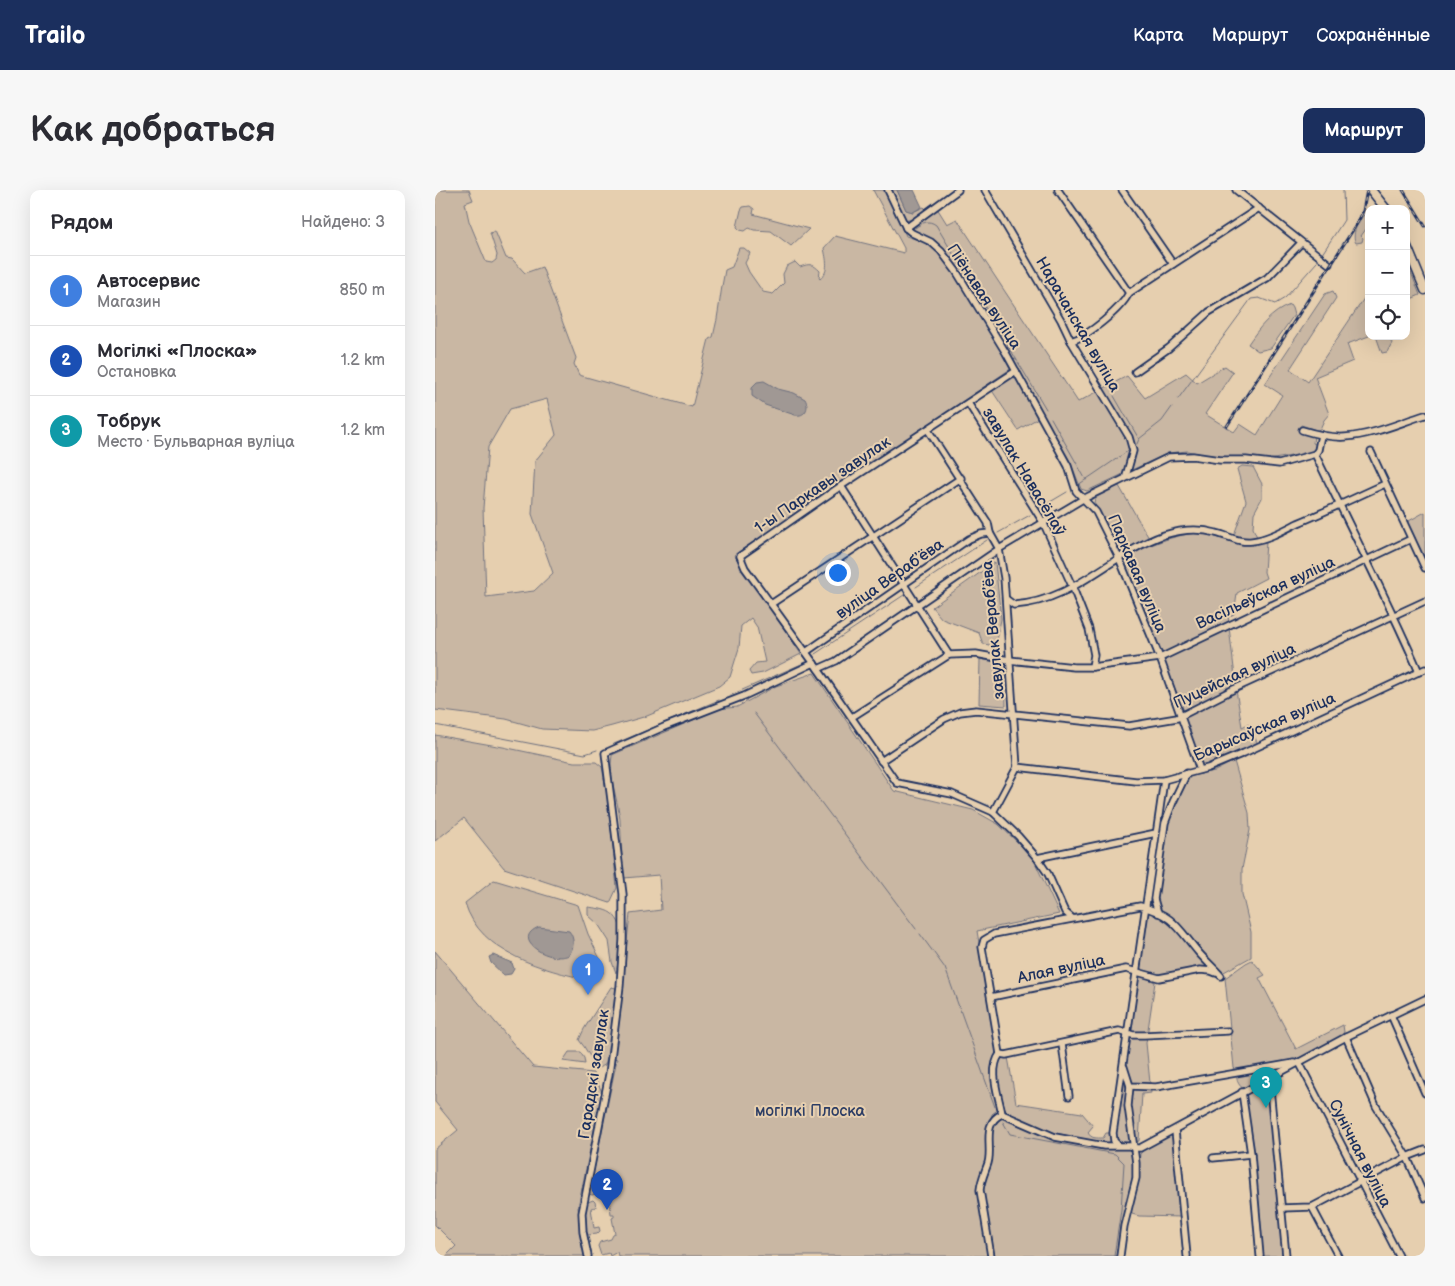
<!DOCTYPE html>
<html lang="ru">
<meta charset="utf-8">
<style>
:root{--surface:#fff;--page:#f7f7f7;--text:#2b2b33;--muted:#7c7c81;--line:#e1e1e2;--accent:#1b2f5e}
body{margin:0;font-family:"Balsamiq Sans",sans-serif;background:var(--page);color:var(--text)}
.controls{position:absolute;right:15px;top:15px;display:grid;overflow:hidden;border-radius:10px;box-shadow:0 5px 20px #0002}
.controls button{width:45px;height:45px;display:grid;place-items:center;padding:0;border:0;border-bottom:1px solid var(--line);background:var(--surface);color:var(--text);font:25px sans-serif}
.you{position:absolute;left:402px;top:382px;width:18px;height:18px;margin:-12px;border:4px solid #fff;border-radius:50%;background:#1a73e8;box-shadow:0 0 0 8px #1a73e833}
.badge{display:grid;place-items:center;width:32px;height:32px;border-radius:50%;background:var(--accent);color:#fff;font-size:16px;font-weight:700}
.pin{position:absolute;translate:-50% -41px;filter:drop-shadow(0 1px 2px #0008)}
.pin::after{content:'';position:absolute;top:26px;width:18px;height:15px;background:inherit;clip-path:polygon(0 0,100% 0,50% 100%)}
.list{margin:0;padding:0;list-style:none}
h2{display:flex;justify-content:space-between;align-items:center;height:65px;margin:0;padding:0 20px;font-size:21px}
h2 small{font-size:16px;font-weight:400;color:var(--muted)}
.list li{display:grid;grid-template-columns:32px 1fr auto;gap:15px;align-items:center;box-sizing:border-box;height:70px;padding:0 20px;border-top:1px solid var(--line)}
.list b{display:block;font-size:19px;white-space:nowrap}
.list p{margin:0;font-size:16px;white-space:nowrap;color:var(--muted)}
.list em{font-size:16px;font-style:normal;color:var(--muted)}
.icon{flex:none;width:28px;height:28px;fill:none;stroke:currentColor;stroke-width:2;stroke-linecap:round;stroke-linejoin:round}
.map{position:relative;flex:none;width:990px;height:1066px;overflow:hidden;border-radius:10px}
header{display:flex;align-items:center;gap:30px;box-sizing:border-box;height:70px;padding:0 25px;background:var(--accent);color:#fff}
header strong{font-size:24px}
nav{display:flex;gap:28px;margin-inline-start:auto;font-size:18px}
.intro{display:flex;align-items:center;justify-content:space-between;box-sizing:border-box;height:120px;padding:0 30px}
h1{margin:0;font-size:35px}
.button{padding:12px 22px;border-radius:10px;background:var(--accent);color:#fff;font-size:18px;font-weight:700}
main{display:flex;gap:30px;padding:0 30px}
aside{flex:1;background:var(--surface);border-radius:10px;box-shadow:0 5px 20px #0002}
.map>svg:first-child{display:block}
.green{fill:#c9b7a3;stroke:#727380;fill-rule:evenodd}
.water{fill:#a09894;stroke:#6b6e7e}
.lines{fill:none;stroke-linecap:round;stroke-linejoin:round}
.stream{stroke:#6b6e7e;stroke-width:1}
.minor-casing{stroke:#1b2f5e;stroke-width:9}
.major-casing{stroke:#1b2f5e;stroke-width:11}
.minor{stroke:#e6cfaf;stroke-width:5.5}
.major{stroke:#e6cfaf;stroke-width:8}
.rail-casing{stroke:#1b2f5e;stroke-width:3}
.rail{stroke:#e6cfaf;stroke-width:1;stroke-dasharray:4;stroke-linecap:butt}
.labels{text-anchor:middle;stroke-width:4;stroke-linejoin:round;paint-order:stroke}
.street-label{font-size:16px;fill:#1b2f5e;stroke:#e6cfaf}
.park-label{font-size:16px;fill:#2c3d65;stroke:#e6cfaf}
</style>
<header>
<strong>Trailo</strong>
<nav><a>Карта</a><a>Маршрут</a><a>Сохранённые</a></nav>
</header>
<div class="intro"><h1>Как добраться</h1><a class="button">Маршрут</a></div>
<main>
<aside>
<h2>Рядом<small>Найдено: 3</small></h2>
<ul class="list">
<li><span class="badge" style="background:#3f7fe0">1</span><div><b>Автосервис</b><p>Магазин</p></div><em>850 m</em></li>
<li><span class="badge" style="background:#1a4fb4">2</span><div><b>Могілкі «Плоска»</b><p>Остановка</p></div><em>1.2 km</em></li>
<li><span class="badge" style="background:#0f9aa8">3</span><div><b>Тобрук</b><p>Место · Бульварная вуліца</p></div><em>1.2 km</em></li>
</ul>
</aside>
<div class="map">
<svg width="990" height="1066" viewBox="0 0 990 1066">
<rect width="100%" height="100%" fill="#e6cfaf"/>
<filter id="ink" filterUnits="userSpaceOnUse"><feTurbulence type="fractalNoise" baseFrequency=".02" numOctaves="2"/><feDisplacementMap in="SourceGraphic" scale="10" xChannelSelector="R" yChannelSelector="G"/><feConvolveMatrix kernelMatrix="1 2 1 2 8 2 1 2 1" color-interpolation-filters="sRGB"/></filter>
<g filter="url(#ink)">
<g class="green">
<path d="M0,0h34l4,10 -8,3 4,18 17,41 6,1 4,-3 1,-5 -7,-22 5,-2 11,27 6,1 13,14 17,-6 34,91 -2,6 5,11 113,32 17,-68 4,-2c6,-22 7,-44 12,-67l7,-3 7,-19h5l6,5 -5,10 4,9 14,20 10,2 11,-11 -1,-9 4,-8 8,-4 5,5c10,-4 13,-3 20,4l-1,7 1,1c10,-8 6,-20 4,-31l11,-12 69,17v-5l-31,-58h13l20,46 18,6 10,6 17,19 61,101 -278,187 67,99 -38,19 -12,2 -2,-4 7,-8 9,-1 -8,-35 -6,-9 -10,8 -2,22 -9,29 -11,9 -72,30 -35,10 -20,5 -50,-2 -36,-10 -71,-9zM112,209l9,36 -21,26 -3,53 21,59 -19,18 -48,6 -3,-89 5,-61 22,-38z"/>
<polygon points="456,0 462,0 471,20 478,22 489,17 491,19 477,29 470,31"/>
<polygon points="315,16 319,19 318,24 374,39 356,56 336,41 319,40 314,38 310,41 305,40 302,37 306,20 308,17"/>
<polygon points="502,18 512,34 522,29 643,212 692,186 710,208 751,183 762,193 790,176 798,182 770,224 799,242 805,234 822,245 847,205 830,194 890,104 898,101 901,108 855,179 873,192 934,101 934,146 912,154 918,171 880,187 894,224 889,230 885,239 882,240 866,235 864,242 879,246 878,253 882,255 882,259 879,262 833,270 773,265 752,261 733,263 652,301 646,299 636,273 616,238 521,74 501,51 483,43 478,39 478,35"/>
<path d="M934,21v17l-3,1 -5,7 2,2 -1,4 -6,1c-6,-9 4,-27 13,-32z"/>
<polygon points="971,70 985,105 971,111"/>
<path d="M855,115l2,3 2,7 -23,33 -13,3 -10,-7c10,-15 24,-33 42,-39z"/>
<polygon points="941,146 955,148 957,153 952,162 947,163"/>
<polygon points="580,184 603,228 583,240 556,199"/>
<path d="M807,276l11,1 9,17v14l-8,15 -1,15 4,9c-8,3 -15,2 -23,-2l12,-34 -9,-32z"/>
<polygon points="684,296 715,350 685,365 659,313 660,308"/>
<polygon points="990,322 990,372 972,332"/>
<path d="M766,342l47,12 18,-2 -2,30 2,6 -29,15 -3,21 -6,3 1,4 -68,34 -37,-93 2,-4c26,-15 45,-22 75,-26z"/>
<polygon points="560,372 566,429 561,456 548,454 544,443 507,429 497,417"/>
<polygon points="794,437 801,495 749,521 728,469"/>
<polygon points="545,469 570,474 571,516 544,514"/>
<path d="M379,483l80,118 79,19 25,14 34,32 27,58 -82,17 20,119c-8,21 -2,38 2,59l-7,5 -5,49 -6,14 8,79h-371l-1,-4 -7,4 -1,-3 -8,2 -3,-9 2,-4 11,-3 2,-4 2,-1 -3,-16 2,-1v-3h-3l-3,-24 -16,5 -3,-1 28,-135 -3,-1 16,-144 31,-4 -2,-35 -35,3c-3,-19 -2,-38 -4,-58 -2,-21 -12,-43 -8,-65l107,-46 18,-2 39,-21z"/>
<polygon points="801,500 807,537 813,534 823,554 780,573 771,575 765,572 749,527"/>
<polygon points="0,545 68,557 139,572 161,572 167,577 173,609 182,698 175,713 69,678 29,628 0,651"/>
<path d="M799,571l15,52 1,17 -8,39v25l9,38v25l-29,16c-9,-9 -17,-17 -25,-26 -12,-14 -20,-29 -37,-36l-5,-15 11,-74 23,-47 26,-4z"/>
<path d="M59,690l84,25 10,29 12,25 3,14 -13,7c-46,-10 -110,-26 -125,-77z"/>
<path d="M153,717c7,1 17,2 23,6 18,13 8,42 5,60l-4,-11 -3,-21 -11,-17 -10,-9z"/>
<polygon points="712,721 732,731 741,739 774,778 723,786 704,780"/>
<polygon points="0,761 98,877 158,883 167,902 143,1017 145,1038 150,1066 11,1066 21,1056 0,1035 0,959 23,940 0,912"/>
<polygon points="817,770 830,785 824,788 861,859 908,835 909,842 906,846 863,869 801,881 799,878 790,788 811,773"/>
<polygon points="703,784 720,792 711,853 716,903 707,904 704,951 696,953 683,951 680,945"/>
<path d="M176,797l5,1 -4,49 -7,28 -7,3c-8,-9 -11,-19 -19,-28l5,-11z"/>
<polygon points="134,862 145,862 149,868 150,874 128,871"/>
<path d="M567,867h6l8,46 66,10 11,13 -5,6c2,7 9,6 15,6l3,-5h4l1,8 -2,3 -63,-13 -39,-18c-5,-13 -15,-45 -5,-56z"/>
<path d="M848,877l-39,22c-4,-2 -8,-8 -7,-13z"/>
<polygon points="832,892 848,1066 828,1066 819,975 811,904"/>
<polygon points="568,927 622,950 697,960 700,975 686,1038 682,1066 558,1066 547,1000 557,936 561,930"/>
<polygon points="738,944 747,1027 704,1026 697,1024 696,1022 702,995 705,964 709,959"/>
<path d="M158,1010l2,2 1,5 -5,1 3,20 5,-1 1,4 -3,3 -9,1c-6,-8 -4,-24 0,-33z"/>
</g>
<g class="water">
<polygon points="462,0 479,0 487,17 478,22 471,20"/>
<path d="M329,191l14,8 16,4 11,6c5,9 0,18 -10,16l-30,-10 -13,-9v-9l5,-5z"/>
<path d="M104,737l30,4c6,7 5,17 0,24 -19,9 -60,-16 -30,-28z"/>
<polygon points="58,765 77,773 79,779 76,784 69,785 56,773 54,767"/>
</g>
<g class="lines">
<g class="stream">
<path d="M480,38c7,-5 13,-9 21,-3l110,184"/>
<polyline points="887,64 909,30 908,0"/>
<polyline points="679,206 704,249"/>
<polyline points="743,209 816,109 824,108 840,114 850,108 882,72"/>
<polyline points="616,228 651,290"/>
<polyline points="702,254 704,249 727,231 737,217"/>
<polyline points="643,295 693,261"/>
<polyline points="605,318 632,302"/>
<polyline points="563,343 595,325"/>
<polyline points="481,397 552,350"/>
<polyline points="380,464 469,405"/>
<polyline points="296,505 371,472"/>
<polyline points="319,523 481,739"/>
<polyline points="0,535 150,564 162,560"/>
<polyline points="179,554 284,510"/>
<polyline points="485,744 510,778 560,917"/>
<polyline points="568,932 575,944 680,964 689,973 686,1020 679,1066"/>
</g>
<defs>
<g id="minor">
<polyline points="453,0 471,38"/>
<polyline points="523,0 471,38 477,43 496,52 506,61 521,81 571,163 633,276 641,301 661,322 684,368 725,468 765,580"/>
<polyline points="550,0 626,130 636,151 694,247 698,261 691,286"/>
<polyline points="623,0 694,103"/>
<polyline points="687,0 738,74"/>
<polyline points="801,0 894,74"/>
<path d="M636,151c17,-5 50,-32 58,-48l130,-85"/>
<polyline points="581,181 406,296 305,366 310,378 383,479 457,586 462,593 517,604 558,622 583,646 602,668 613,684 630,722 637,728"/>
<polyline points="700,182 734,158 774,122 832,88 866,53"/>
<polyline points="533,213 608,332 638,398 654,439 659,465 657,477"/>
<polyline points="493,240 553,333 555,343 564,359 569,388 582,577 558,622"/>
<path d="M867,240c13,4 28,8 43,7 28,-2 54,-14 80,-22"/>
<polyline points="936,262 990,378"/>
<path d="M880,264c35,73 72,144 104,218"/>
<polyline points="406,296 514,465"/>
<path d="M571,409l8,6c61,-4 96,-51 150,-70 16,-5 35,-7 52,-2 13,3 23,10 36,8 16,-2 32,-11 46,-18 29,-12 58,-26 87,-39"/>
<polyline points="336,414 526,288"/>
<polyline points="371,462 534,349 546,344 555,343"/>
<polyline points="383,479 401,471 564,359 648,309 734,267 758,266 785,270 811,270 844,274 880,264 883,260 886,245"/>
<polyline points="417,527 514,465 541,464 574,470 639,477 657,477 725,468 976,349"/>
<polyline points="446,571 509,529 525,522 541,520 694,536 742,528 799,499 990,411"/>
<polyline points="582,577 701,591 729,590 773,578 809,563 990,479"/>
<polyline points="602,668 721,643"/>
<polyline points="723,723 719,709 730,633 738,612 752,583"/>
<polyline points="556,807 691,779 724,788 765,780 776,781 781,783"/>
<polyline points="956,825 990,903"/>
<polyline points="911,847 941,916 972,967 990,1008"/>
<polyline points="627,854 634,906"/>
<path d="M565,864l-18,-107 2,-7 10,-6 146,-28c34,9 38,22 59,47 7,8 15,15 22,23"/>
<polyline points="565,864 571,865 684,841 698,845 709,845 793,841"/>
<polyline points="864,872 964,1066"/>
<polyline points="689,877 695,896 721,897 859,873"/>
<polyline points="834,888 851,1066"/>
<polyline points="807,902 816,964 825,1066"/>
<polyline points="567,924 620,947 669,956 695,956 699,958 705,958 911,847 990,809"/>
<polyline points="740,940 752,1066"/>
<polyline points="683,955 679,951 678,943 729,590"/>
<polyline points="778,968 816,964"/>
<polyline points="877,1017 903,1066"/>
<polyline points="846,1018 877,1017 972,967 990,960"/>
<polyline points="153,1066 148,1042 147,1023 174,884 185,796 188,750 188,704 170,563 229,537 309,506 379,473"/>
<path d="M556,1066l-11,-66c1,-10 5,-18 8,-27 5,-16 -7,-40 14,-49 -3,-18 -14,-44 -2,-60"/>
<polyline points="685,1066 689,1036 701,988 701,973 693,916 695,896"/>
</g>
<g id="major">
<polyline points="936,0 951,19"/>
<polyline points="971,54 990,100"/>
</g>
</defs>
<use href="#minor" class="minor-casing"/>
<use href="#major" class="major-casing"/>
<use href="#minor" class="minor"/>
<use href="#major" class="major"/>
<defs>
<g id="rail">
<polyline points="968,0 990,36"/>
<polyline points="989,0 990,1"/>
<polyline points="792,236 923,32 928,21 932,0"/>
</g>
</defs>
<use href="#rail" class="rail-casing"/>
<use href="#rail" class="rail"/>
</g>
</g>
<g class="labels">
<g class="street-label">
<text transform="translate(550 106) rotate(57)" y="6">Піёнавая вуліца</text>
<text transform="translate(644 134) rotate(60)" y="6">Нарачанская вуліца</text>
<text transform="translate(590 281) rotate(59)" y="6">завулак Навасёлаў</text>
<text transform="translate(387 294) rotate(-34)" y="6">1-ы Паркавы завулак</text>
<text transform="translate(703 383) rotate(67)" y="6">Паркавая вуліца</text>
<text transform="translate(454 388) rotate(-35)" y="6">вуліца Верабʼёва</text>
<text transform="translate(830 402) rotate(-25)" y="6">Васільеўская вуліца</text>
<text transform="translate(557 440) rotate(-95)" y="6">завулак Верабʼёва</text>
<text transform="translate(799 485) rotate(-25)" y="6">Пуцейская вуліца</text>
<text transform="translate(829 536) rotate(-23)" y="6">Барысаўская вуліца</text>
<text transform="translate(626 778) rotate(-12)" y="6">Алая вуліца</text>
<text transform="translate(158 884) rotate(-81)" y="6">Гарадскі завулак</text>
<text transform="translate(926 963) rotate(63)" y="6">Сунічная вуліца</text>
</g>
<g class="park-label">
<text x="375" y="926">могілкі Плоска</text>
</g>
</g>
</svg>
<div class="controls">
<button>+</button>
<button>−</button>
<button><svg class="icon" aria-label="locate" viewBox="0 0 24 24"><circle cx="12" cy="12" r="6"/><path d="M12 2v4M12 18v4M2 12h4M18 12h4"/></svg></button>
</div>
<div class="you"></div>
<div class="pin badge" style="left:153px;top:805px;background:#3f7fe0">1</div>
<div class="pin badge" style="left:172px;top:1020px;background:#1a4fb4">2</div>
<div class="pin badge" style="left:831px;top:918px;background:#0f9aa8">3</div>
</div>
</main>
